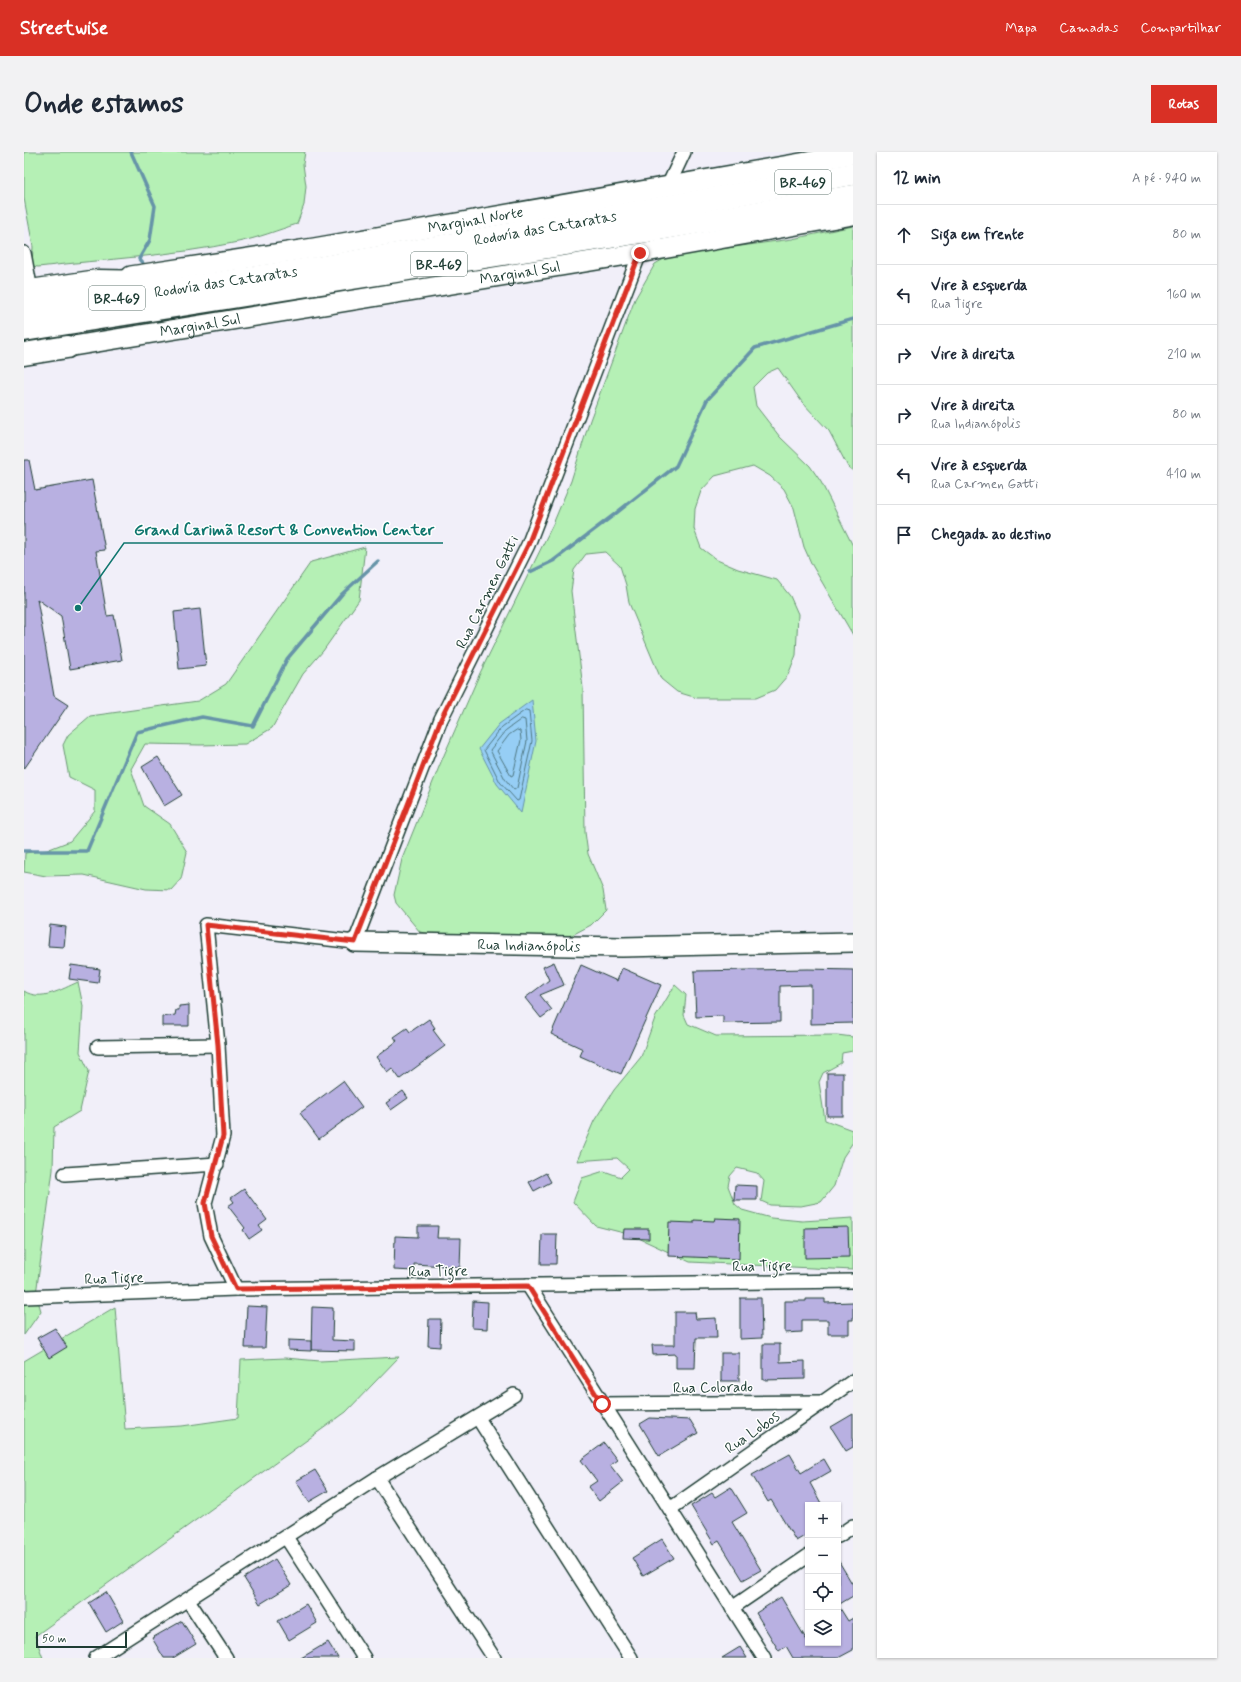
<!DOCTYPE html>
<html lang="pt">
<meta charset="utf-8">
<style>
:root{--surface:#fff;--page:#f2f2f3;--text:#1f2937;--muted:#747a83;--line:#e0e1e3;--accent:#d93025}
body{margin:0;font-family:Mynerve,sans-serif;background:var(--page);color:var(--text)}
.controls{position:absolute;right:12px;bottom:12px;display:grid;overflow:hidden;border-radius:0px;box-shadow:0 1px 3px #0004}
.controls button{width:36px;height:36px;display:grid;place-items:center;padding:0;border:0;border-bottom:1px solid var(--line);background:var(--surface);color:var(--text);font:20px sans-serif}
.scale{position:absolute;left:12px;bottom:10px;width:91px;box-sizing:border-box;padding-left:4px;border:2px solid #1f3d34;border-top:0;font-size:11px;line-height:14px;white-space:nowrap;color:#1f3d34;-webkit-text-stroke:3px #fff;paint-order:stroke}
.stop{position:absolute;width:12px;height:12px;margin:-9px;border:3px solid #d93025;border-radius:50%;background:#fff}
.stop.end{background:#d93025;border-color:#fff;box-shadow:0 1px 4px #0008}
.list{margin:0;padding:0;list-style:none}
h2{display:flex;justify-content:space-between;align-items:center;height:52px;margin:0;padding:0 16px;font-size:17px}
h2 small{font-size:13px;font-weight:400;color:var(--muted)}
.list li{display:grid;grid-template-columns:26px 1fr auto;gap:12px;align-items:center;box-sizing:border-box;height:60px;padding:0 16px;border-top:1px solid var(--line)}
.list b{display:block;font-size:15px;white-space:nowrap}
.list p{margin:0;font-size:13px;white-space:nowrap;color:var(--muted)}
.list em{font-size:13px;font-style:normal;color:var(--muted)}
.icon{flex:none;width:22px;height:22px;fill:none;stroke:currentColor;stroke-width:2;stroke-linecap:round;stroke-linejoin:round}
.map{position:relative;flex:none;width:829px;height:1506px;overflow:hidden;border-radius:0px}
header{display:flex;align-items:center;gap:24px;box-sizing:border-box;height:56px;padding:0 20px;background:var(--accent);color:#fff}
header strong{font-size:19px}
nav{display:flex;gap:22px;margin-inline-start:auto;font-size:14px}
.intro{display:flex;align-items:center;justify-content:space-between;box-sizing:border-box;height:96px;padding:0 24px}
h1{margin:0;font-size:28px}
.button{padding:10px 18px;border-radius:0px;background:var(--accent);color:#fff;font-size:14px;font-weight:700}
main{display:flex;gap:24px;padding:0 24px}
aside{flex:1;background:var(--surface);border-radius:0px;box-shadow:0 1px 3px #0004}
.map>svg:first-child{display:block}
.green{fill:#b5f0b5;stroke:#6a9674}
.water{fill:#96cef5;stroke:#6694a8}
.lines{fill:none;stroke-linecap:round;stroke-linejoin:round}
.shore{stroke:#4f7781;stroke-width:1}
.stream{stroke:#6694a8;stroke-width:3.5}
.building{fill:#b8b0e1;stroke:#1f3d34}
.street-casing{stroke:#1f3d34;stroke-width:16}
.secondary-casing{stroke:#1f3d34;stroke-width:22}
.highway-casing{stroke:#1f3d34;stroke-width:25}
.street{stroke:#fff;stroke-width:13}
.secondary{stroke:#fff;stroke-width:19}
.highway{stroke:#fff;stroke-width:22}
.route{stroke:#d93025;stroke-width:5}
.labels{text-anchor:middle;stroke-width:3;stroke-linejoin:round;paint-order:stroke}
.shield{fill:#fff;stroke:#627771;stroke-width:1}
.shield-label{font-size:14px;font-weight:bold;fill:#1f3d34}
.street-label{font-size:15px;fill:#1f3d34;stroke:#fff}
.leader{fill:none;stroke:#0f766e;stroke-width:1.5}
.callout-dot{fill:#0f766e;stroke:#fff;stroke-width:1.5}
.callout-label{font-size:16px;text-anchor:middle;font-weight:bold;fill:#0f766e;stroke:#fff;stroke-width:3;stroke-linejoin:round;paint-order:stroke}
</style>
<header>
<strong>Streetwise</strong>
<nav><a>Mapa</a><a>Camadas</a><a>Compartilhar</a></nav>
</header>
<div class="intro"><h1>Onde estamos</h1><a class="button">Rotas</a></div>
<main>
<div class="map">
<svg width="829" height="1506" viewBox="0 0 829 1506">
<rect width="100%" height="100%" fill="#f1eff9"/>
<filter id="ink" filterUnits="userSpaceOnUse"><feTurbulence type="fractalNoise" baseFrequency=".025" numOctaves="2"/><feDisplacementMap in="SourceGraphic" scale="8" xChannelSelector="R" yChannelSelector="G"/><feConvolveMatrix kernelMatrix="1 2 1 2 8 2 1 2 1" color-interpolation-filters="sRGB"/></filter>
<g filter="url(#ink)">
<g class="green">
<path d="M0,0h281l-2,12 3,22 -2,19 -7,19c-19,6 -39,14 -59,18 -66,14 -133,17 -200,25l-6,-1 1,-19 -9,-49z"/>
<polygon points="829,74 829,319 824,315 805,279 778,250 754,216 743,221 729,235 732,254 756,285 786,314 797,330 829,394 829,483 788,413 780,395 770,356 760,337 746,324 729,314 691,324 677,339 671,357 670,377 677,396 693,408 714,417 753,428 766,444 774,462 772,503 764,523 751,538 732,546 673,546 653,540 637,527 605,451 602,433 596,414 581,400 562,402 550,418 547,439 559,536 561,680 564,702 579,738 582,758 567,773 550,782 532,788 436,788 396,780 372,751 370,743 378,707 417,610 456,521 529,372 547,329 566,268 611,147 631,112 645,104 768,87"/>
<polygon points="341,395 335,448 299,499 279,522 248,576 221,592 176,593 121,592 107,617 120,654 146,672 163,700 157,727 147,738 122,737 60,723 22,724 0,720 1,701 23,698 46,689 71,659 71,638 45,625 39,593 44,583 66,564 174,549 202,532 287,410"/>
<path d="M54,830l5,24 -3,46 9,19 -9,40 -26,16 -1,43 -17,124 5,17 -17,24v-344c17,11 38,-2 54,-9z"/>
<polygon points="651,833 662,843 660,863 664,872 692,884 813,883 829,885 829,899 818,901 817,911 799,921 795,930 801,968 828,978 829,990 819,1005 810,1034 797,1050 777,1054 746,1053 737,1049 740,1029 733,1021 713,1016 706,1024 704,1034 711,1052 718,1058 747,1066 778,1069 829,1066 829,1118 666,1110 608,1083 572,1074 549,1050 558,1026 580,1019 597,1025 605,1017 593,1006 553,1009 570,969 590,938 617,905 631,866"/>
<polygon points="91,1155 101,1277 158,1274 214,1266 217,1208 261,1206 296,1209 375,1205 322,1260 11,1484 19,1506 0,1506 0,1209"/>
</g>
<polygon class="water" points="508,548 512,589 497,661 473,632 455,597 475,572"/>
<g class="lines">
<g class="shore">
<polygon points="502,558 505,559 508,589 495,648 493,649 476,630 460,598 478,575"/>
<polygon points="498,567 501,568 503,589 493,636 490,638 481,627 466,598 481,579"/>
<polygon points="493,578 496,579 497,588 489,623 487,624 473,599 485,583"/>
</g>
<g class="stream">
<polyline points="107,0 131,54 126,88 115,107 121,114"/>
<polyline points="506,420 529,409 591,362 652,314 683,248 731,196 829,167"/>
<polyline points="0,699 63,699 113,580 178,565 229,574 263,507 318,442 354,409"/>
</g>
</g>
<g class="building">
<polygon points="0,308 5,308 11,338 68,328 81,398 72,399 83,464 90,463 98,508 46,517 37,464 13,447 30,544 44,553 0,617"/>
<polygon points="176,457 182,514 155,517 150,460"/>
<polygon points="134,605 158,643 140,654 118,615"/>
<polygon points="26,773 42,775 40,795 24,794"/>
<polygon points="530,810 540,833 516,843 528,858 517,866 501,846 525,828 519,815"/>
<polygon points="47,813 76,817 74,831 45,827"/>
<polygon points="557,813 593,829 598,816 637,833 597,922 556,904 559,897 527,882"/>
<polygon points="784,817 829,818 829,871 787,872 787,833 756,834 756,870 699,871 699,864 672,865 670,819"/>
<polygon points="165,853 165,874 138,874 138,865 151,863 152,858 155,858 155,854"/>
<polygon points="405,867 411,876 409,878 421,894 376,927 368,916 363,920 352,905 373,889 370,885 383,876 386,880"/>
<rect x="803" y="921" width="16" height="43"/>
<polygon points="319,929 338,955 295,987 276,961"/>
<polygon points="379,939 384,946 367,958 362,951"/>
<polygon points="522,1021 527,1030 510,1039 505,1030"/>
<polygon points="711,1033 733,1034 733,1048 710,1048"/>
<polygon points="220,1037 243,1068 235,1074 238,1078 225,1087 219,1078 221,1076 204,1054 210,1050 207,1046"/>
<polygon points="691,1066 716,1067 715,1107 644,1104 645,1070 670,1071 670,1068 690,1069"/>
<polygon points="394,1074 414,1074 413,1086 437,1086 436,1115 390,1112 390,1119 370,1118 371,1084 394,1085"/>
<polygon points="824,1075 825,1105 781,1106 781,1076"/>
<polygon points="600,1077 625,1077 625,1087 599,1086"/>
<polygon points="518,1082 533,1082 532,1112 517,1112"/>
<polygon points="716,1146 737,1146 738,1186 716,1187"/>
<polygon points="782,1147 801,1147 801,1151 829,1150 829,1168 825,1168 825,1182 804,1182 804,1168 778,1168 778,1180 761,1181 761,1149 782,1149"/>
<polygon points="449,1149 464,1150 463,1177 448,1176"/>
<polygon points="223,1154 243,1155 241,1196 221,1196"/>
<polygon points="288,1155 309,1156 308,1188 331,1189 331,1199 287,1198"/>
<polygon points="651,1160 671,1160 672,1167 692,1166 693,1186 672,1186 671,1216 652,1216 652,1202 629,1203 628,1193 651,1193"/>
<polygon points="405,1167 417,1167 416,1195 404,1194"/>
<polygon points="31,1176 43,1195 25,1206 13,1186"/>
<polygon points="264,1188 287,1189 287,1199 264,1198"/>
<polygon points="739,1192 756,1192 756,1210 781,1209 781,1227 739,1228"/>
<rect x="697" y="1201" width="18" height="28"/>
<polygon points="829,1262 829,1295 822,1299 807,1275"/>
<polygon points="626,1266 666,1268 674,1281 635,1304 616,1272"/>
<polygon points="580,1291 593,1308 586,1313 599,1330 575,1349 564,1335 573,1329 557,1308"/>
<polygon points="766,1302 777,1321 800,1307 807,1319 786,1331 798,1353 784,1353 784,1382 772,1389 747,1348 744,1350 728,1323"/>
<polygon points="291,1318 304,1339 285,1350 272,1329"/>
<polygon points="707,1335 723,1361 708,1370 737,1418 719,1428 695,1389 690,1392 667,1354 688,1341 691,1345"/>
<polygon points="638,1387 650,1406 619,1424 608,1406"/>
<polygon points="251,1407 267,1433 236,1452 220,1426"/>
<polygon points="814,1408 829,1433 829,1444 814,1453 824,1469 829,1466 829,1498 814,1506 769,1506 762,1494 755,1499 732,1461 757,1445 785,1492 814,1491"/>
<polygon points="82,1440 99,1469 82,1480 65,1451"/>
<polygon points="282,1452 293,1471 265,1488 254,1469"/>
<polygon points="158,1469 172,1492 149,1506 140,1506 128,1486"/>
<polygon points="304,1490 314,1506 277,1506"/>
<polygon points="716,1495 723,1506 698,1506"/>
</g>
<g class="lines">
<defs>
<g id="street">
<polyline points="644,34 660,0"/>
<polyline points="0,101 7,139"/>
<polyline points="74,895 194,893"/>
<polyline points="41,1022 193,1012"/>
<polyline points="504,1133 740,1506"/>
<polyline points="212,1137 187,1084 181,1051 199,984 194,893 182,773 331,790 417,567 504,393 616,101"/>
<polyline points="0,1145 212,1137 829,1129"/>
<polyline points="578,1252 800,1250"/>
<polyline points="454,1266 607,1506"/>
<polyline points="353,1326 470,1506"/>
<polyline points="646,1357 829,1229"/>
<polyline points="814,1384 829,1374"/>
<polyline points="262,1385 340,1506"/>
<polyline points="164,1448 202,1506"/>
<polyline points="708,1456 784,1404"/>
<polyline points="72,1506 353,1326 490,1243"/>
</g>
<g id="secondary">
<path id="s1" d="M107,124l183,-28 539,-94"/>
<path id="s2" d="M43,195l573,-94 213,-38"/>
<path id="s3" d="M331,790l267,5 231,-5"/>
</g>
<g id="highway">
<polyline points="0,140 74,129 129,130"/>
<path id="s4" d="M0,160l292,-44 537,-94"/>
<polyline points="0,178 624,79 829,44"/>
<polyline points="0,202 43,195"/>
</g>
</defs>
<use href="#street" class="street-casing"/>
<use href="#secondary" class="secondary-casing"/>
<use href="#highway" class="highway-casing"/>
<use href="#street" class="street"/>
<use href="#secondary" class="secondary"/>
<use href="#highway" class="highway"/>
</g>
</g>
<g class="lines" filter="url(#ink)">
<polyline class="route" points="578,1252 504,1134 212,1137 187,1084 181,1051 199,984 194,893 182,773 331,790 417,567 504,393 616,101"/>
</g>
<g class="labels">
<g class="shield">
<rect x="751" y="18" width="56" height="24" rx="3"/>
<rect x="387" y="100" width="56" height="24" rx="3"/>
<rect x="65" y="134" width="56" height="24" rx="3"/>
</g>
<g class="shield-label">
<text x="779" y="35">BR-469</text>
<text x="415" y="117">BR-469</text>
<text x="93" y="151">BR-469</text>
</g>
<g class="street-label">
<text dy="5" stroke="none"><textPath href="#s1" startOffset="349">Marginal Norte</textPath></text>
<text dy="5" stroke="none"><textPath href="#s4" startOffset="528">Rodovía das Cataratas</textPath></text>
<text dy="5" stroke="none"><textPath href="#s2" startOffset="459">Marginal Sul</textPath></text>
<text dy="5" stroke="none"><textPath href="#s4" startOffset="204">Rodovía das Cataratas</textPath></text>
<text dy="5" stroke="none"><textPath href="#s2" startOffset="135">Marginal Sul</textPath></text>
<text transform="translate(463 440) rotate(-64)" y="5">Rua Carmen Gatti</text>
<text dy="5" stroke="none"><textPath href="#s3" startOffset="174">Rua Indianópolis</textPath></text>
<text transform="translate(738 1114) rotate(-1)" y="5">Rua Tigre</text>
<text transform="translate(414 1119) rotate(-1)" y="5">Rua Tigre</text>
<text transform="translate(90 1126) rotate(-2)" y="5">Rua Tigre</text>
<text transform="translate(689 1235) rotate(-1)" y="5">Rua Colorado</text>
<text transform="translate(728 1280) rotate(-35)" y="5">Rua Lobos</text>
</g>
</g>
<path class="leader" d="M54 456L100 391H419"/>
<circle class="callout-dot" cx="54" cy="456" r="4"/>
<g class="callout-label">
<text x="260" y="383">Grand Carimã Resort &amp; Convention Center</text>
</g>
</svg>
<div class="controls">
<button>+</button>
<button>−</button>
<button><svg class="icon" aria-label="locate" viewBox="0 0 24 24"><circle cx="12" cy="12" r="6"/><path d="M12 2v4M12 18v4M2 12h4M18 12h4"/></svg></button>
<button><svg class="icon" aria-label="layers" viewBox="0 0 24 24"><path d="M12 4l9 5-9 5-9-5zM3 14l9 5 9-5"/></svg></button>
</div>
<div class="scale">50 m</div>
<div class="stop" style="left:578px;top:1252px"></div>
<div class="stop end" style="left:616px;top:101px"></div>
</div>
<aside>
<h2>12 min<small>A pé · 940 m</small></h2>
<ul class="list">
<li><svg class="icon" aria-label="ahead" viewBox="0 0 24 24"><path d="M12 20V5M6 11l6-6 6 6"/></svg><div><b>Siga em frente</b></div><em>80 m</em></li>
<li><svg class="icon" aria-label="left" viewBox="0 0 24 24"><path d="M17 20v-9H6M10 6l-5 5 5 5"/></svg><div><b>Vire à esquerda</b><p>Rua Tigre</p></div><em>160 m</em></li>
<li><svg class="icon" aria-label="right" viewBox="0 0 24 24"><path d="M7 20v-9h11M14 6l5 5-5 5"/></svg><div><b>Vire à direita</b></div><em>210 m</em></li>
<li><svg class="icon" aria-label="right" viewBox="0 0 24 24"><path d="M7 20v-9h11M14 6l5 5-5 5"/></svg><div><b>Vire à direita</b><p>Rua Indianópolis</p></div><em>80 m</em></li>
<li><svg class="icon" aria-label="left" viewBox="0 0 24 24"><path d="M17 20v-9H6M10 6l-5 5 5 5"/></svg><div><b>Vire à esquerda</b><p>Rua Carmen Gatti</p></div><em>410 m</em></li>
<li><svg class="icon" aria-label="arrive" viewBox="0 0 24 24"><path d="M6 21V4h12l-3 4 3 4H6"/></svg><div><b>Chegada ao destino</b></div></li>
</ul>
</aside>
</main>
